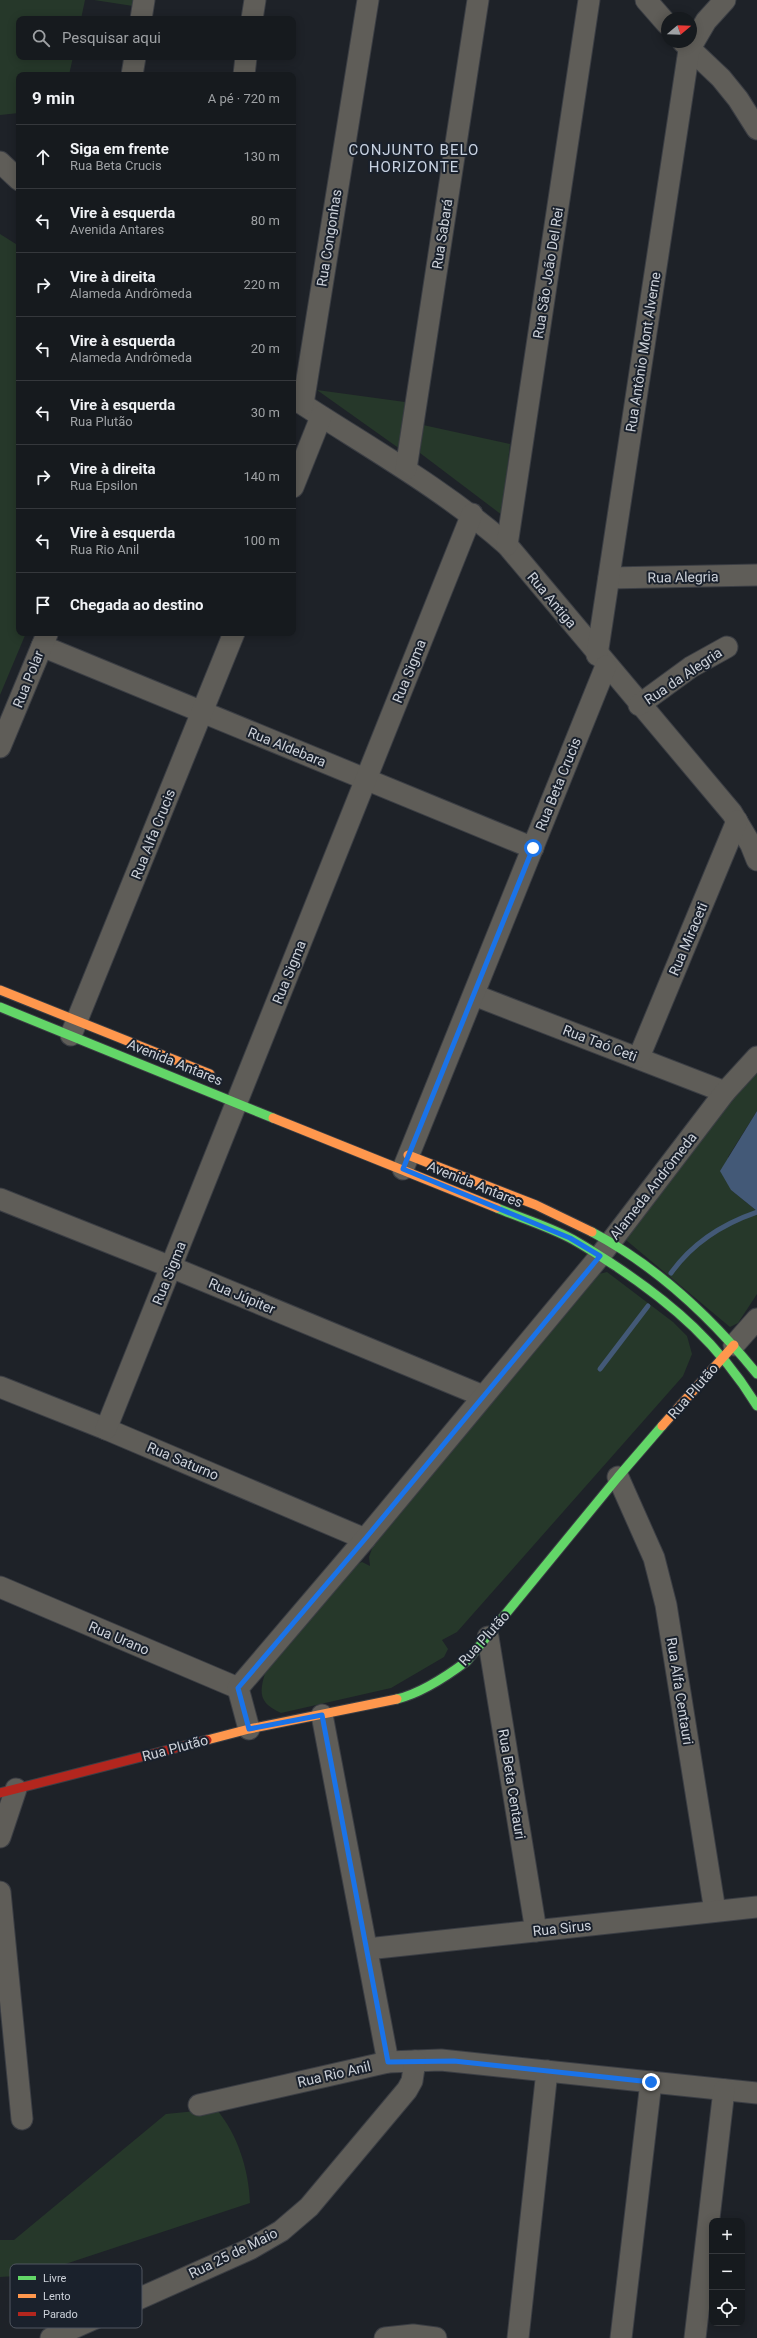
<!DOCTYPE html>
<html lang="pt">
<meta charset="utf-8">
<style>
:root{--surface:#161a1e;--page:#23272b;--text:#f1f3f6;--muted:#9ea1a4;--line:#35383c}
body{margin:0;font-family:Roboto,sans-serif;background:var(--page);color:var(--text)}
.controls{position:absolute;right:12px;bottom:12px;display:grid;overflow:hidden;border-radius:8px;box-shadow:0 2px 10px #0003}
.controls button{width:36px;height:36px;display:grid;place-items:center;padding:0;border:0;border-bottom:1px solid var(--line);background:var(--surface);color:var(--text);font:20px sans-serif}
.compass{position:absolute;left:661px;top:12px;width:36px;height:36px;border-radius:50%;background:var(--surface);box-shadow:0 2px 10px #0003;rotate:71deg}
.stop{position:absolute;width:12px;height:12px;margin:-9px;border:3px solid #1a73e8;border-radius:50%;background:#fff}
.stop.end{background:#1a73e8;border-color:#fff;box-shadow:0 1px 4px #0008}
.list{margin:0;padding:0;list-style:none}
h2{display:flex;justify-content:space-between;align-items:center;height:52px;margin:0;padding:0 16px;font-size:17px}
h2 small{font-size:13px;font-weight:400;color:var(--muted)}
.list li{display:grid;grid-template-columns:26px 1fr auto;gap:12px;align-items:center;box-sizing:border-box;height:64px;padding:0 16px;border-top:1px solid var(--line)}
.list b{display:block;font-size:15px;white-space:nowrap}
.list p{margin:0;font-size:13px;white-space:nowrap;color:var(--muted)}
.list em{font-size:13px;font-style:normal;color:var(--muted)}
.icon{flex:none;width:22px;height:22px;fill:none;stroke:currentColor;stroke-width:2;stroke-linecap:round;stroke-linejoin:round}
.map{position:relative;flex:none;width:757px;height:2338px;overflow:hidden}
.search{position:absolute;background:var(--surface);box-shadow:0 2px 10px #0003;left:16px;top:16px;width:280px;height:44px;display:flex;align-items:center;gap:10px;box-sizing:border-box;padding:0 14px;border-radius:8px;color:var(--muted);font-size:15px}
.panel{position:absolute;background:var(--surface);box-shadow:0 2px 10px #0003;left:16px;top:72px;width:280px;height:564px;border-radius:8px}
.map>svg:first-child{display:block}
.green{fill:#26382a}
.water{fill:#435977}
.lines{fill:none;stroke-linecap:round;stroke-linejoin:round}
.stream{stroke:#435977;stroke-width:5}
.street-casing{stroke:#3b3e44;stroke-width:23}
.fast-casing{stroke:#3b3e44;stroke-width:11}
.slow-casing{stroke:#3b3e44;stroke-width:11}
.jam-casing{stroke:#3b3e44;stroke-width:11}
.street{stroke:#5f5d58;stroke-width:21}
.fast{stroke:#63d668;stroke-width:9}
.slow{stroke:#ff974d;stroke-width:9}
.jam{stroke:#b3261e;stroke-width:9}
.route{stroke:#1a73e8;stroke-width:5}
.labels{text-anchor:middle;stroke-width:4;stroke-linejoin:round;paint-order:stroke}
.street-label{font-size:14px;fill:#cdd2da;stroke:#1a212c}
.neighbourhood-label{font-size:15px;letter-spacing:1px;fill:#c8d2e1;stroke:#1a212c}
.key{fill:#1a212c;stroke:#505660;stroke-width:1}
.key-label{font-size:11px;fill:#cdd2da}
</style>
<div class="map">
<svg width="757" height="2338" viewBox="0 0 757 2338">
<rect width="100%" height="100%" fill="#1e2228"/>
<g class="green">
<polygon points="0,0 85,0 81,19 19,19 19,57 73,57 69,75 19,75 19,113 0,115"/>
<polygon points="94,0 134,0 133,6"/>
<polygon points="0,234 19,246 19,633 26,633 0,695"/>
<polygon points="317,390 405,402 400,449"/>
<polygon points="423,425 510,444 502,515 420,453"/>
<polygon points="757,1071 757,1111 728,1157 731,1190 757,1211 757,1294 738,1323 730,1327 626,1240 627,1229 730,1096"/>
<path d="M607,1272l66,50 14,14 5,18 -9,22 -226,256 -15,8 6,9 -4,8 -53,31 -110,25c-23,-10 -22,-21 -15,-43l87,-104 9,-4 8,4 -1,-9 5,-14 221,-268z"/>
<path d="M216,2109c22,25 33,62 34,94l-218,72 -32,2v-37h14l152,-126z"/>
</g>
<polygon class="water" points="757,1111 757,1211 731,1190 720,1171"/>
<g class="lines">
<g class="stream">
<path d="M671,1273c22,-31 51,-49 86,-61"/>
<polyline points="600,1369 648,1306"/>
</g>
<defs>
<g id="street">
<polyline points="646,0 667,24"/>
<polyline points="141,19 144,0"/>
<polyline points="252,19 255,0"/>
<polyline points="683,42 721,78 738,99 757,129"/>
<polyline points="132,75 135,57"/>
<polyline points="244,75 246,57"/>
<polyline points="0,162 19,180"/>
<path d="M293,398c73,48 148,89 214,147l225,268 19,32 6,15"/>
<polyline points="303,404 368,0"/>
<polyline points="406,469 478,0"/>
<polyline points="293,487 321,417"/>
<polyline points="507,545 589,0"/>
<polyline points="609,578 757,575"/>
<polyline points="42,646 533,848"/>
<polyline points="597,655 689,50 706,21 725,0"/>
<polyline points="639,705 691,667 727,647"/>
<polyline points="0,747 47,634"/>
<polyline points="474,995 725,1092"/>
<polyline points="71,1035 234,633"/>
<polyline points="639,1057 737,821"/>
<polyline points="403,1169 606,666"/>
<polyline points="0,1199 171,1267 483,1396"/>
<polyline points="734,1345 757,1319"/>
<polyline points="0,1387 106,1429 365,1539"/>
<polyline points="106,1429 472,514"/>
<polyline points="618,1477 654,1558 666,1605 715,1911"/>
<polyline points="0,1587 238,1688"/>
<polyline points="488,1637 536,1931"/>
<polyline points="322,1715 388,2062"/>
<polyline points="249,1729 238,1688 365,1539 600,1256 725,1092 757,1057"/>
<polyline points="0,1837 16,1789"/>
<polyline points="0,1892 22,2119"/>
<polyline points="367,1949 757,1907"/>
<polyline points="199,2105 388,2062 441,2060 757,2093"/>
<polyline points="51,2338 250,2249 281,2231 309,2207 407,2090 412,2081 415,2061"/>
<polyline points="385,2338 413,2335 436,2338"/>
<polyline points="518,2338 547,2071"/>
<polyline points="621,2338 651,2082"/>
<polyline points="695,2338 724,2090"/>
</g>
<g id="fast">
<polyline points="0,1007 273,1118"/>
<path d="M497,1208c24,10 50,18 73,30 15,8 30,18 44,27 59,39 106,80 143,141"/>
<path d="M592,1232c66,35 119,85 165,142"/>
<path d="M397,1699c25,-6 50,-23 70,-38l151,-184 44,-51"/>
</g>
<g id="slow">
<polyline points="0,990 210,1074"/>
<polyline points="273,1118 497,1208"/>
<polyline points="408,1155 536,1205 592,1232"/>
<polyline points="662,1426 734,1345"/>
<polyline points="207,1740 249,1729 397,1699"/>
</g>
<polyline id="jam" points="0,1793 207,1740"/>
</defs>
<use href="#street" class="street-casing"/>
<use href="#fast" class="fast-casing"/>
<use href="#slow" class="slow-casing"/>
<use href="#jam" class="jam-casing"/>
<use href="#street" class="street"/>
<use href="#fast" class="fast"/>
<use href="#slow" class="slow"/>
<use href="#jam" class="jam"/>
</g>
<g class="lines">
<polyline class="route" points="533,848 403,1169 570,1238 600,1256 365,1539 238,1688 249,1729 322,1715 388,2062 454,2061 651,2082"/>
</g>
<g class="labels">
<g class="street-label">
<text transform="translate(442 234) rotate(-81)" y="5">Rua Sabará</text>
<text transform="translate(329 238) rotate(-81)" y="5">Rua Congonhas</text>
<text transform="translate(548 273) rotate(-81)" y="5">Rua São João Del Rei</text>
<text transform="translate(643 352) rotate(-81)" y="5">Rua Antônio Mont Alverne</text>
<text transform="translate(683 577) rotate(-1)" y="5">Rua Alegria</text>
<text transform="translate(552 600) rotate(50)" y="5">Rua Antiga</text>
<text transform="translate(409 671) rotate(-68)" y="5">Rua Sigma</text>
<text transform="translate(683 676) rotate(-34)" y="5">Rua da Alegria</text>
<text transform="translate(28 679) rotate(-68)" y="5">Rua Polar</text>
<text transform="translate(287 747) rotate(22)" y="5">Rua Aldebara</text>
<text transform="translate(558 784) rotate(-68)" y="5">Rua Beta Crucis</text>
<text transform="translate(153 834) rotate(-68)" y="5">Rua Alfa Crucis</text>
<text transform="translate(688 939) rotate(-67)" y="5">Rua Miraceti</text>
<text transform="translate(289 972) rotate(-68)" y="5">Rua Sigma</text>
<text transform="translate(600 1043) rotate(21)" y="5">Rua Taó Ceti</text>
<text transform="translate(175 1062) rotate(22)" y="5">Avenida Antares</text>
<text transform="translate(475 1184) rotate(22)" y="5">Avenida Antares</text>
<text transform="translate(653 1186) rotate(-52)" y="5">Alameda Andrômeda</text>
<text transform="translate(169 1273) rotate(-68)" y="5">Rua Sigma</text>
<text transform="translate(242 1296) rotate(23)" y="5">Rua Júpiter</text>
<text transform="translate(693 1391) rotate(-49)" y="5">Rua Plutão</text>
<text transform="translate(183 1461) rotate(23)" y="5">Rua Saturno</text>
<text transform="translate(119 1638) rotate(23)" y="5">Rua Urano</text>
<text transform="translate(484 1638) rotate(-48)" y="5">Rua Plutão</text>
<text transform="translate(680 1691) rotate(81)" y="5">Rua Alfa Centauri</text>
<text transform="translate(175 1748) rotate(-15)" y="5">Rua Plutão</text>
<text transform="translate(512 1784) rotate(81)" y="5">Rua Beta Centauri</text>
<text transform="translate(562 1928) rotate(-6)" y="5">Rua Sirus</text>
<text transform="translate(334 2074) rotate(-13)" y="5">Rua Rio Anil</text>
<text transform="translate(233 2253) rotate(-26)" y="5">Rua 25 de Maio</text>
</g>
<g class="neighbourhood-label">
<text x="414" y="155">CONJUNTO BELO<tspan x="414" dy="17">HORIZONTE</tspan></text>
</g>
</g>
<rect x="10" y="2264" width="132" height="64" rx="6" class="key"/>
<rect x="18" y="2276" width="18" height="4" fill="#63d668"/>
<rect x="18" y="2294" width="18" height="4" fill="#ff974d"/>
<rect x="18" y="2312" width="18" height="4" fill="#b3261e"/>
<g class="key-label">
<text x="43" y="2282">Livre</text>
<text x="43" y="2300">Lento</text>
<text x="43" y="2318">Parado</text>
</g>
</svg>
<div class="controls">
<button>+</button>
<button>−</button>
<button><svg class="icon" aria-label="locate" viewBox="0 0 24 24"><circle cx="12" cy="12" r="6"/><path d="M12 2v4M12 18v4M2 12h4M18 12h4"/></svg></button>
</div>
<svg class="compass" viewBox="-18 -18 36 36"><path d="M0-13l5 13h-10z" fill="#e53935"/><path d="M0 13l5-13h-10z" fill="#9ea1a4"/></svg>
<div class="stop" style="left:533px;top:848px"></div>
<div class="stop end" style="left:651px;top:2082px"></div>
<div class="search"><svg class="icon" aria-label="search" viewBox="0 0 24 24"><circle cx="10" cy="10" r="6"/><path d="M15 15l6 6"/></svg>Pesquisar aqui</div>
<section class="panel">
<h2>9 min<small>A pé · 720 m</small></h2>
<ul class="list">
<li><svg class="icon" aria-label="ahead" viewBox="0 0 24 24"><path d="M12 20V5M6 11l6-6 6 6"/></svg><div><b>Siga em frente</b><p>Rua Beta Crucis</p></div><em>130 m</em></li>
<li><svg class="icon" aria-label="left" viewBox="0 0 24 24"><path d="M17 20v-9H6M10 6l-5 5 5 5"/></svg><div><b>Vire à esquerda</b><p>Avenida Antares</p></div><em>80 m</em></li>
<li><svg class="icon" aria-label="right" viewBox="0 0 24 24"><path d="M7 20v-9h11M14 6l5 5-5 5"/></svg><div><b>Vire à direita</b><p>Alameda Andrômeda</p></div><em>220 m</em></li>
<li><svg class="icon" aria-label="left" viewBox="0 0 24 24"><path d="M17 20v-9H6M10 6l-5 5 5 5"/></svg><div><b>Vire à esquerda</b><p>Alameda Andrômeda</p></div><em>20 m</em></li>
<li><svg class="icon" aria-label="left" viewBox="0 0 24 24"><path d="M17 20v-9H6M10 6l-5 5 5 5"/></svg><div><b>Vire à esquerda</b><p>Rua Plutão</p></div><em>30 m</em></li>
<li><svg class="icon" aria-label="right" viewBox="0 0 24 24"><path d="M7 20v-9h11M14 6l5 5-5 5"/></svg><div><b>Vire à direita</b><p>Rua Epsilon</p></div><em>140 m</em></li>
<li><svg class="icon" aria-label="left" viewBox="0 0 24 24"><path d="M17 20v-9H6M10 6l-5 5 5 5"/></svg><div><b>Vire à esquerda</b><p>Rua Rio Anil</p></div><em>100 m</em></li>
<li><svg class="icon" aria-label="arrive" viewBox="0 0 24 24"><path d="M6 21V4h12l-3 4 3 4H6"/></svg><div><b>Chegada ao destino</b></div></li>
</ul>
</section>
</div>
